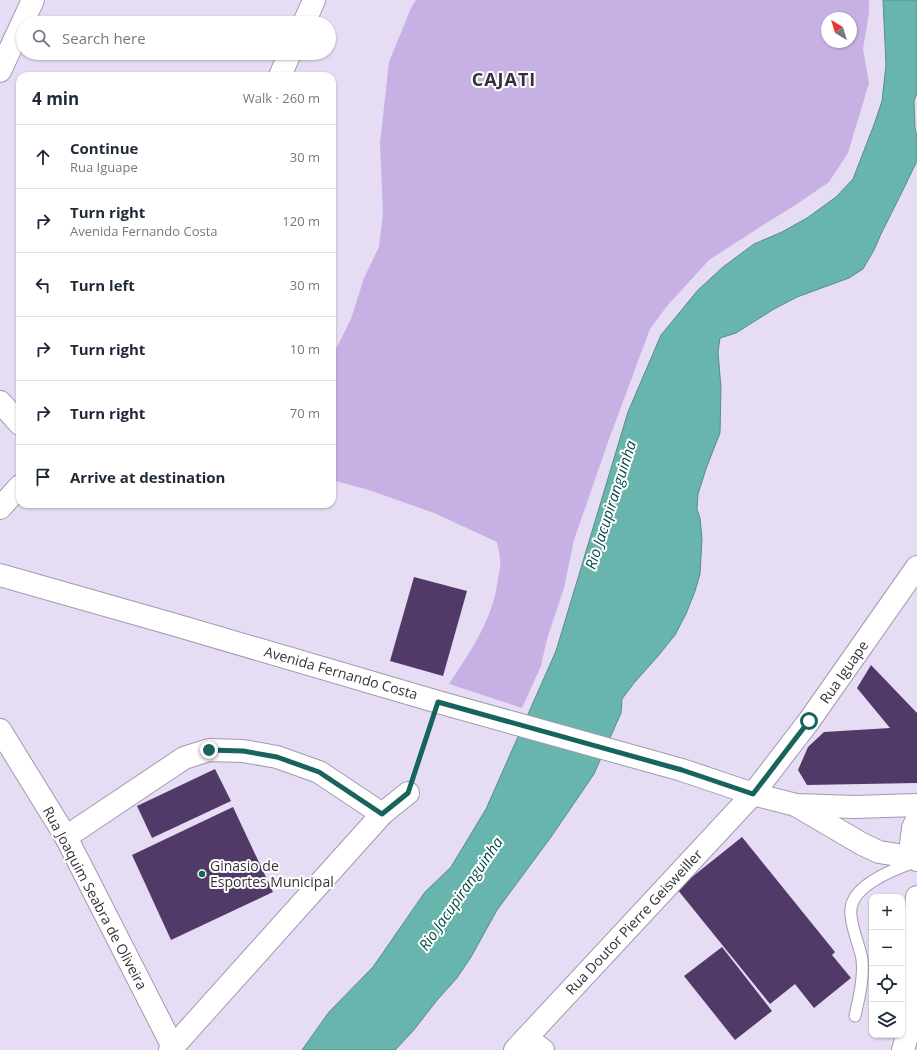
<!DOCTYPE html>
<meta charset="utf-8">
<style>
:root{--surface:#fff;--page:#f2f2f3;--text:#1f2937;--muted:#747a83;--line:#e0e1e3}
body{margin:0;font-family:"Open Sans",sans-serif;background:var(--page);color:var(--text)}
.controls{position:absolute;right:12px;bottom:12px;display:grid;overflow:hidden;border-radius:8px;box-shadow:0 1px 3px #0004}
.controls button{width:36px;height:36px;display:grid;place-items:center;padding:0;border:0;border-bottom:1px solid var(--line);background:var(--surface);color:var(--text);font:20px sans-serif}
.compass{position:absolute;left:821px;top:12px;width:36px;height:36px;border-radius:50%;background:var(--surface);box-shadow:0 1px 3px #0004;rotate:322deg}
.stop{position:absolute;width:12px;height:12px;margin:-9px;border:3px solid #18645c;border-radius:50%;background:#fff}
.stop.end{background:#18645c;border-color:#fff;box-shadow:0 1px 4px #0008}
.list{margin:0;padding:0;list-style:none}
h2{display:flex;justify-content:space-between;align-items:center;height:52px;margin:0;padding:0 16px;font-size:17px}
h2 small{font-size:13px;font-weight:400;color:var(--muted)}
.list li{display:grid;grid-template-columns:26px 1fr auto;gap:12px;align-items:center;box-sizing:border-box;height:64px;padding:0 16px;border-top:1px solid var(--line)}
.list b{display:block;font-size:15px;white-space:nowrap}
.list p{margin:0;font-size:13px;white-space:nowrap;color:var(--muted)}
.list em{font-size:13px;font-style:normal;color:var(--muted)}
.icon{flex:none;width:22px;height:22px;fill:none;stroke:currentColor;stroke-width:2;stroke-linecap:round;stroke-linejoin:round}
.map{position:relative;flex:none;width:917px;height:1050px;overflow:hidden}
.search{position:absolute;background:var(--surface);box-shadow:0 1px 3px #0004;left:16px;top:16px;width:320px;height:44px;display:flex;align-items:center;gap:10px;box-sizing:border-box;padding:0 14px;border-radius:22px;color:var(--muted);font-size:15px}
.panel{position:absolute;background:var(--surface);box-shadow:0 1px 3px #0004;left:16px;top:72px;width:320px;height:436px;border-radius:12px}
.map>svg:first-child{display:block}
.green{fill:#c7b0e3;fill-rule:evenodd}
.water{fill:#67b5ac;stroke:#588d8a}
.building{fill:#513a68}
.lines{fill:none;stroke-linecap:round;stroke-linejoin:round}
.service-casing{stroke:#a399af;stroke-width:13}
.minor-casing{stroke:#a399af;stroke-width:24}
.tertiary-casing{stroke:#a399af;stroke-width:24}
.path{stroke:#aca4b7;stroke-width:2.5;stroke-dasharray:2 3;stroke-linecap:butt}
.service{stroke:#fff;stroke-width:11}
.minor{stroke:#fff;stroke-width:22}
.tertiary{stroke:#fff;stroke-width:22}
.route{stroke:#18645c;stroke-width:5}
.poi-dot{fill:#18645c;stroke:#fff;stroke-width:1.5}
.labels{text-anchor:middle;stroke-width:4;stroke-linejoin:round;paint-order:stroke}
.street-label{font-size:14px;fill:#35313a;stroke:#fff}
.poi-label{font-size:14px;fill:#35313a;stroke:#fff;text-anchor:start}
.water-label{font-size:15px;font-style:italic;fill:#024c46;stroke:#fff}
.district-label{font-size:18px;font-weight:bold;letter-spacing:1px;fill:#35313a;stroke:#fff}
</style>
<div class="map">
<svg width="917" height="1050" viewBox="0 0 917 1050">
<rect width="100%" height="100%" fill="#e6dcf4"/>
<path class="green" d="M416,0h453v13l-6,36 6,34 -21,70 -19,29 -32,22 -29,18 -59,38 -42,46 -17,23 -42,113 -34,98 -10,48 -17,51 -6,27 -19,42 -73,-24c22,-33 44,-65 49,-105 1,-6 3,-13 2,-19 0,-6 -2,-12 -3,-18l-63,-29 -65,-23 -37,-10v-123l19,-38 13,-41 15,-31 4,-33 -3,-71 9,-81 22,-54zM827,18h24v24h-24z"/>
<polygon class="water" points="883,0 917,0 917,93 914,101 915,128 917,137 917,161 901,194 881,234 874,250 863,269 849,278 797,297 774,309 736,333 720,338 718,352 721,388 720,433 707,466 698,494 697,509 700,518 702,539 700,574 695,591 686,614 675,635 658,656 634,683 622,699 621,713 594,774 551,837 497,910 471,957 457,978 438,999 413,1031 395,1050 302,1050 329,1012 373,967 425,892 451,867 486,809 556,651 628,412 661,335 698,290 723,267 754,244 782,232 807,218 836,197 853,179 875,122 882,101 886,65"/>
<g class="building">
<polygon points="414,577 467,591 443,676 390,661"/>
<polygon points="871,665 917,713 917,783 807,785 798,770 808,747 824,732 890,728 857,688"/>
<polygon points="215,769 231,801 152,838 137,806"/>
<polygon points="233,807 273,892 171,940 132,855"/>
<polygon points="742,837 835,952 832,955 851,978 814,1008 795,984 770,1004 677,889"/>
<polygon points="722,947 772,1011 735,1040 684,976"/>
</g>
<g class="lines">
<defs>
<path id="service" d="M855,1016c4,-18 9,-38 7,-57 -3,-15 -10,-29 -11,-44 -4,-28 43,-46 64,-53"/>
<g id="minor">
<polyline points="0,71 33,0"/>
<polyline points="0,402 20,424"/>
<polyline points="0,730 66,837 173,1047 170,1050"/>
<polyline points="66,837 184,758 209,750 243,751 277,757 319,772 382,814"/>
<polyline points="526,1038 543,1050"/>
<polyline points="173,1047 382,814 408,793"/>
<polyline points="515,1050 753,794 809,721 917,567"/>
</g>
<g id="tertiary">
<polyline points="304,23 314,0"/>
<polyline points="280,76 290,53"/>
<polyline points="0,508 20,486"/>
<polyline points="0,575 172,624 438,702 682,770 753,794 796,805 855,807 917,805"/>
<polyline points="797,806 862,844 879,852 916,858"/>
<polyline points="917,819 913,828 911,844 917,860"/>
<polyline points="914,1013 915,920 917,897"/>
<polyline points="903,1050 914,1013 917,1007"/>
</g>
</defs>
<use href="#service" class="service-casing"/>
<use href="#minor" class="minor-casing"/>
<use href="#tertiary" class="tertiary-casing"/>
<polyline class="path" points="414,775 431,721"/>
<use href="#service" class="service"/>
<use href="#minor" class="minor"/>
<use href="#tertiary" class="tertiary"/>
</g>
<g class="lines">
<polyline class="route" points="209,750 243,751 277,757 319,772 382,814 408,793 438,702 682,770 753,794 809,721"/>
</g>
<circle class="poi-dot" cx="202" cy="874" r="4"/>
<g class="labels">
<g class="street-label">
<text transform="translate(844 672) rotate(-55)" y="5">Rua Iguape</text>
<text transform="translate(341 673) rotate(16)" y="5">Avenida Fernando Costa</text>
<text transform="translate(95 898) rotate(62)" y="5">Rua Joaquim Seabra de Oliveira</text>
<text transform="translate(634 922) rotate(-47)" y="5">Rua Doutor Pierre Geisweiller</text>
</g>
<g class="poi-label">
<text x="210" y="871">Ginasio de<tspan x="210" dy="16">Esportes Municipal</tspan></text>
</g>
<g class="water-label">
<text transform="translate(611 505) rotate(-72)" y="5">Rio Jacupiranguinha</text>
<text transform="translate(461 894) rotate(-55)" y="5">Rio Jacupiranguinha</text>
</g>
<g class="district-label">
<text x="504" y="86">CAJATI</text>
</g>
</g>
</svg>
<div class="controls">
<button>+</button>
<button>−</button>
<button><svg class="icon" aria-label="locate" viewBox="0 0 24 24"><circle cx="12" cy="12" r="6"/><path d="M12 2v4M12 18v4M2 12h4M18 12h4"/></svg></button>
<button><svg class="icon" aria-label="layers" viewBox="0 0 24 24"><path d="M12 4l9 5-9 5-9-5zM3 14l9 5 9-5"/></svg></button>
</div>
<svg class="compass" viewBox="-18 -18 36 36"><path d="M0-13l5 13h-10z" fill="#e53935"/><path d="M0 13l5-13h-10z" fill="#747a83"/></svg>
<div class="stop" style="left:809px;top:721px"></div>
<div class="stop end" style="left:209px;top:750px"></div>
<div class="search"><svg class="icon" aria-label="search" viewBox="0 0 24 24"><circle cx="10" cy="10" r="6"/><path d="M15 15l6 6"/></svg>Search here</div>
<section class="panel">
<h2>4 min<small>Walk · 260 m</small></h2>
<ul class="list">
<li><svg class="icon" aria-label="ahead" viewBox="0 0 24 24"><path d="M12 20V5M6 11l6-6 6 6"/></svg><div><b>Continue</b><p>Rua Iguape</p></div><em>30 m</em></li>
<li><svg class="icon" aria-label="right" viewBox="0 0 24 24"><path d="M7 20v-9h11M14 6l5 5-5 5"/></svg><div><b>Turn right</b><p>Avenida Fernando Costa</p></div><em>120 m</em></li>
<li><svg class="icon" aria-label="left" viewBox="0 0 24 24"><path d="M17 20v-9H6M10 6l-5 5 5 5"/></svg><div><b>Turn left</b></div><em>30 m</em></li>
<li><svg class="icon" aria-label="right" viewBox="0 0 24 24"><path d="M7 20v-9h11M14 6l5 5-5 5"/></svg><div><b>Turn right</b></div><em>10 m</em></li>
<li><svg class="icon" aria-label="right" viewBox="0 0 24 24"><path d="M7 20v-9h11M14 6l5 5-5 5"/></svg><div><b>Turn right</b></div><em>70 m</em></li>
<li><svg class="icon" aria-label="arrive" viewBox="0 0 24 24"><path d="M6 21V4h12l-3 4 3 4H6"/></svg><div><b>Arrive at destination</b></div></li>
</ul>
</section>
</div>
